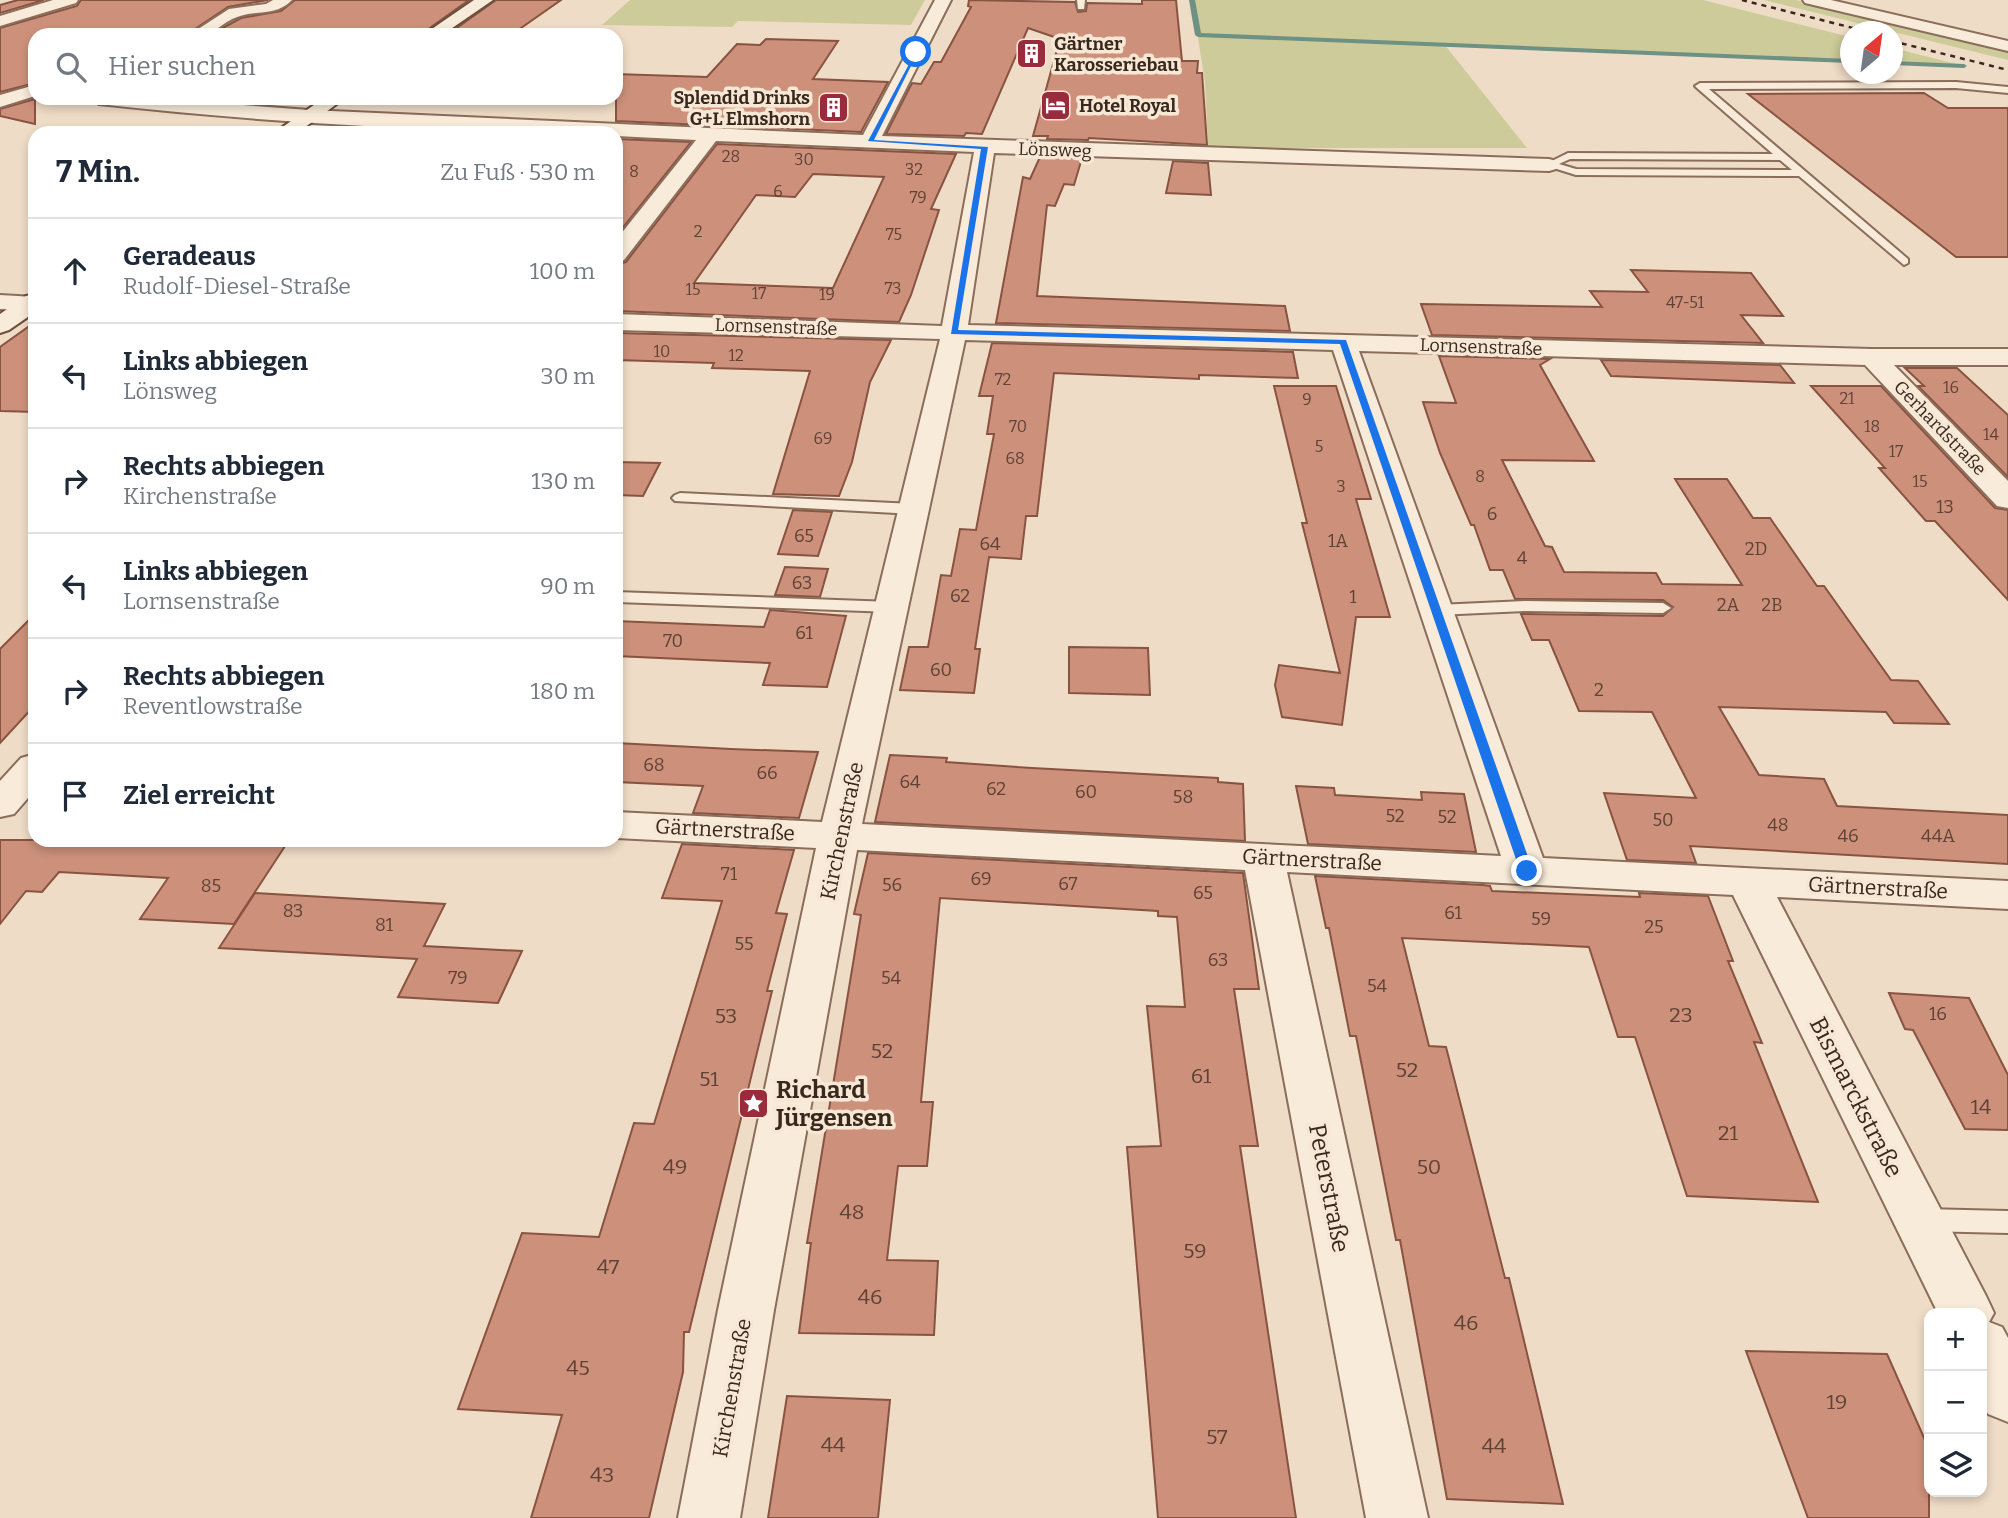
<!DOCTYPE html>
<html lang="de">
<meta charset="utf-8">
<style>
:root{--surface:#fff;--page:#f2f2f3;--text:#1f2937;--muted:#747a83;--line:#e0e1e3}
body{margin:0;font-family:Bitter,serif;background:var(--page);color:var(--text)}
.controls{position:absolute;right:21px;bottom:21px;display:grid;overflow:hidden;border-radius:14px;box-shadow:0 4px 10px #0003}
.controls button{width:63px;height:63px;display:grid;place-items:center;padding:0;border:0;border-bottom:2px solid var(--line);background:var(--surface);color:var(--text);font:35px sans-serif}
.compass{position:absolute;left:1840px;top:21px;width:63px;height:63px;border-radius:50%;background:var(--surface);box-shadow:0 4px 10px #0003;rotate:29deg}
.stop{position:absolute;width:21px;height:21px;margin:-16px;border:5px solid #1a73e8;border-radius:50%;background:#fff}
.stop.end{background:#1a73e8;border-color:#fff;box-shadow:0 2px 7px #0008}
.list{margin:0;padding:0;list-style:none}
h2{display:flex;justify-content:space-between;align-items:center;height:91px;margin:0;padding:0 28px;font-size:30px}
h2 small{font-size:23px;font-weight:400;color:var(--muted)}
.list li{display:grid;grid-template-columns:46px 1fr auto;gap:21px;align-items:center;box-sizing:border-box;height:105px;padding:0 28px;border-top:2px solid var(--line)}
.list b{display:block;font-size:26px;white-space:nowrap}
.list p{margin:0;font-size:23px;white-space:nowrap;color:var(--muted)}
.list em{font-size:23px;font-style:normal;color:var(--muted)}
.icon{flex:none;width:38px;height:38px;fill:none;stroke:currentColor;stroke-width:2;stroke-linecap:round;stroke-linejoin:round}
.map{position:relative;flex:none;width:2008px;height:1518px;overflow:hidden}
.search{position:absolute;background:var(--surface);box-shadow:0 4px 10px #0003;left:28px;top:28px;width:595px;height:77px;display:flex;align-items:center;gap:18px;box-sizing:border-box;padding:0 24px;border-radius:21px;color:var(--muted);font-size:26px}
.panel{position:absolute;background:var(--surface);box-shadow:0 4px 10px #0003;left:28px;top:126px;width:595px;height:721px;border-radius:21px}
.map>svg:first-child{display:block}
.green{fill:#cdcb99}
.lines{fill:none;stroke-linecap:round;stroke-linejoin:round}
.stream{fill:#6d9183;fill-rule:evenodd}
.building{fill:#cd917b;stroke:#895341;stroke-width:2;fill-rule:evenodd}
.service-casing{stroke:#8a6d5b;stroke-width:4}
.minor-casing{stroke:#8a6d5b;stroke-width:4}
.secondary-casing{stroke:#6c4e3e;stroke-width:4}
.service{fill:#f9ebd9;fill-rule:evenodd}
.minor{fill:#f9ebd9;fill-rule:evenodd}
.secondary{fill:#f9ebd9;fill-rule:evenodd}
.rail{stroke:#3a281f;stroke-width:2.5;stroke-dasharray:5 5;stroke-linecap:butt}
.route{fill:#1a73e8}
.labels{text-anchor:middle;stroke-width:7;stroke-linejoin:round;paint-order:stroke}
.far-number-label{font-size:16px;fill:#5f4236}
.far-poi-label{font-size:18px;font-weight:bold;fill:#3a281f;stroke:#f6e8d5;text-anchor:start}
.far-street-label{font-size:18px;fill:#3a281f;stroke:#f6e8d5}
.number-label{font-size:18px;fill:#5f4236}
.street-label{font-size:21px;fill:#3a281f;stroke:#f6e8d5}
.near-number-label{font-size:21px;fill:#5f4236}
.near-poi-label{font-size:24px;font-weight:bold;fill:#3a281f;stroke:#f6e8d5;text-anchor:start}
.near-street-label{font-size:24px;fill:#3a281f;stroke:#f6e8d5}
</style>
<div class="map">
<svg width="2008" height="1518" viewBox="0 0 2008 1518">
<rect width="100%" height="100%" fill="#efdcc6"/>
<g class="green">
<polygon points="630,0 925,0 911,25 738,21 732,27 602,25"/>
<polygon points="1192,0 1703,0 1850,37 1850,61 1444,44 1527,148 1208,148 1205,82"/>
<polygon points="1764,0 1796,0 1993,46 2008,50 2008,60"/>
<polygon points="1893,48 1964,66 1893,63"/>
</g>
<g class="lines">
<g class="stream">
<polygon points="1189,0 1195,0 1201,33 1850,59 1850,63 1198,37 1195,35"/>
<polygon points="1892,61 1964,64 1967,66 1964,68 1892,65"/>
</g>
</g>
<g class="building">
<polygon points="18,0 44,0 0,13 0,5"/>
<polygon points="81,0 268,0 228,7 186,35 35,35 35,83 0,92 0,28 77,6"/>
<polygon points="295,0 469,0 420,35 210,35 241,18 281,11"/>
<polygon points="496,0 561,0 511,35 447,35"/>
<polygon points="969,0 1075,2 1078,12 1086,11 1087,3 1142,4 1142,0 1176,0 1182,61 1198,61 1197,73 1202,73 1207,145 1089,138 1088,140 1047,139 1048,136 1033,136 1060,39 1028,28 982,134 966,133 964,136 886,134 912,83 921,84 934,62 941,62 971,7 968,6"/>
<polygon points="766,39 838,41 813,79 888,82 861,132 616,121 616,74 707,77 737,44 760,45"/>
<polygon points="1924,93 1948,108 2008,108 2008,257 1956,257 1748,94"/>
<polygon points="35,99 35,124 0,116 0,109"/>
<polygon points="616,139 691,142 616,236"/>
<path d="M717,144l239,10 -25,55 8,1 -28,85 -12,27 -283,-11v-47l10,-2zM813,174l71,3 -51,111 -139,-5 62,-88 39,2z"/>
<polygon points="1040,157 1082,158 1074,185 1064,184 1055,206 1047,205 1037,296 1285,306 1290,331 996,323 1023,177 1030,179"/>
<polygon points="1173,161 1208,163 1211,195 1166,193"/>
<polygon points="1631,270 1751,273 1783,316 1741,315 1763,343 1432,335 1421,304 1602,307 1590,291 1648,292"/>
<polygon points="35,322 35,412 0,411 0,347"/>
<polygon points="616,333 891,340 870,382 852,462 839,496 773,494 810,371 712,368 714,363 616,360"/>
<polygon points="992,343 1293,352 1298,378 1199,375 1199,379 1054,373 1037,516 1026,516 1021,559 989,557 975,649 980,649 974,693 900,690 909,647 928,647 941,575 951,576 960,529 976,530 994,434 987,434 993,396 979,396"/>
<polygon points="1439,356 1550,359 1540,365 1594,461 1502,460 1545,546 1552,547 1564,572 1656,573 1662,584 1742,585 1675,479 1727,479 1753,518 1770,518 1817,586 1824,586 1891,680 1918,681 1949,724 1894,723 1886,712 1719,707 1759,775 1824,779 1837,806 2008,815 2008,864 1690,846 1696,863 1627,860 1604,793 1696,798 1652,712 1579,711 1549,640 1532,640 1521,614 1663,616 1673,607 1663,600 1515,599 1503,570 1490,570 1474,525 1471,525 1440,453 1423,402 1456,403"/>
<polygon points="1601,360 1780,365 1794,383 1611,376"/>
<polygon points="1905,368 1957,368 2008,415 2008,477 1918,386 1924,386"/>
<polygon points="1274,386 1336,386 1371,499 1356,499 1390,617 1356,617 1342,725 1282,717 1275,685 1279,665 1340,673 1302,523 1307,523"/>
<polygon points="1811,386 1881,386 1995,508 2008,510 2008,600 1935,521 1926,521 1879,468 1885,468"/>
<polygon points="616,462 660,463 643,496 616,495"/>
<polygon points="793,510 832,512 818,556 778,554"/>
<polygon points="785,567 828,569 820,597 775,595"/>
<polygon points="770,610 846,616 827,687 763,685 770,663 616,656 616,621 764,627"/>
<polygon points="35,614 35,705 0,743 0,649"/>
<polygon points="1069,647 1148,648 1150,695 1069,693"/>
<polygon points="616,743 731,749 818,752 799,818 693,813 703,786 616,782"/>
<polygon points="890,755 947,758 946,762 1032,768 1218,778 1218,782 1243,784 1245,841 875,822"/>
<polygon points="1296,786 1334,788 1335,795 1422,800 1421,792 1464,794 1476,852 1308,844"/>
<polygon points="0,840 289,840 234,924 140,919 168,878 59,872 42,892 26,891 0,924"/>
<polygon points="682,844 794,850 776,913 787,914 767,991 772,991 689,1332 684,1332 683,1372 649,1518 531,1518 562,1415 458,1409 522,1233 599,1237 634,1123 654,1124 722,901 662,898"/>
<polygon points="868,853 1243,873 1259,989 1234,989 1258,1146 1240,1146 1296,1518 1158,1518 1127,1147 1161,1146 1147,1006 1185,1007 1177,917 1158,916 1158,911 940,898 921,1102 933,1102 927,1166 898,1166 887,1260 938,1261 934,1335 799,1333 811,1243 807,1243 861,915 854,914"/>
<polygon points="1315,876 1483,885 1490,886 1492,891 1640,897 1639,893 1708,896 1733,961 1728,961 1762,1043 1754,1042 1818,1202 1687,1196 1635,1037 1618,1037 1589,947 1402,938 1429,1046 1446,1047 1505,1278 1509,1278 1563,1504 1447,1499 1400,1240 1396,1240 1356,1036 1350,1036 1329,928 1326,928"/>
<polygon points="255,893 445,904 424,946 522,951 498,1003 398,997 417,959 219,948"/>
<polygon points="1889,993 1969,998 2008,1075 2008,1130 1965,1129 1913,1030 1905,1029"/>
<polygon points="1746,1351 1887,1354 1929,1449 1929,1518 1808,1518"/>
<polygon points="787,1396 890,1400 878,1518 768,1518"/>
</g>
<g class="lines">
<defs>
<g id="service">
<polygon points="1077,0 1085,0 1084,9 1078,9"/>
<path d="M1956,82l52,5v6l-52,-5 -247,1 199,170v4l-4,2 -105,-89 -223,-1 -32,-10 24,-12 205,1 -76,-66 -2,-2 5,-3zM1570,159l210,1 12,10 -216,-1 -17,-5z"/>
<polygon points="680,493 914,504 922,509 914,514 675,501 672,498 675,495"/>
<polygon points="616,592 892,602 900,607 892,612 616,602"/>
<polygon points="1525,601 1663,603 1671,608 1663,613 1525,611 1437,615 1428,610 1437,605"/>
<polygon points="1923,1209 2008,1211 2008,1233 1923,1231 1914,1228 1910,1220 1914,1212"/>
</g>
<g id="minor">
<polygon points="53,0 78,0 76,3 0,26 0,16"/>
<path d="M273,0h19c-15,16 -34,10 -52,16 -24,8 -19,19 -51,19l40,-26 37,-5z"/>
<path d="M935,0h16l-69,136 667,23 7,2 3,4 -3,4 -7,2 -555,-18 -26,172 904,24h136v16h-114l114,116v27l-11,-2 -132,-141 -506,-14 184,507 465,23v28l-231,-12 209,399 8,17 -5,9 13,5 6,11v84l-20,-8 -6,-12v-89h-44l-205,-418 -446,-23 141,646h-62l-121,-648 -388,-20 -83,460 -34,208h-62l40,-208 98,-462 -200,-10v-26l206,10 118,-483 -324,-9v-16l326,12 32,-174 -258,-11 -92,119 -8,2v-22l80,-100 -80,-4v-3c-172,0 -346,-10 -517,-29l-9,-6h59l160,12 554,25zM965,340l368,10 168,506 -639,-32z"/>
<polygon points="1803,0 1831,0 2008,41 2008,51 1805,3"/>
<polygon points="35,85 35,96 0,107 0,95"/>
<polygon points="0,295 35,297 35,311 0,309"/>
<polygon points="35,754 35,790 14,814 0,817 0,781 21,758"/>
</g>
<g id="secondary">
<polygon points="474,0 493,0 442,35 423,35"/>
<polygon points="324,98 345,98 297,133 274,133"/>
<polygon points="35,294 35,312 9,330 0,333 0,314 26,296"/>
</g>
</defs>
<use href="#service" class="service-casing"/>
<use href="#minor" class="minor-casing"/>
<use href="#secondary" class="secondary-casing"/>
<use href="#service" class="service"/>
<use href="#minor" class="minor"/>
<use href="#secondary" class="secondary"/>
<g class="rail">
<polyline points="1742,0 1869,32"/>
<polyline points="1892,41 2008,70"/>
</g>
</g>
<polygon class="route" points="916,51 918,52 874,140 988,147 958,330 1346,340 1533,871 1531,874 1522,874 1520,871 1340,344 951,334 981,149 868,141"/>
<defs>
<symbol id="building-square" viewBox="-11 -11 22 22"><rect x="-9" y="-9" width="18" height="18" rx="4" fill="#992b3c" stroke="#f6e8d5"/><path d="M-4-6H4V6H1V3H-1V6H-4ZM-2.5-4.3h1.7v1.8h-1.7ZM.8-4.3h1.7v1.8H.8ZM-2.5-1h1.7V.8h-1.7ZM.8-1h1.7V.8H.8Z" fill="#fff"/></symbol>
<symbol id="hotel-square" viewBox="-11 -11 22 22"><rect x="-9" y="-9" width="18" height="18" rx="4" fill="#992b3c" stroke="#f6e8d5"/><path d="M-6-4.5h1.5V1H6V5H4.5V3h-9V5H-6ZM-4 0a1.8 1.8 0 1 1 3.6 0ZM.5 0V-2.5h3Q6-2.5 6 0Z" fill="#fff"/></symbol>
<symbol id="sight-square" viewBox="-11 -11 22 22"><rect x="-9" y="-9" width="18" height="18" rx="4" fill="#992b3c" stroke="#f6e8d5"/><path d="M0-6L1.8-2.2L6-1.7L2.9 1.2L3.7 5.4L0 3.3L-3.7 5.4L-2.9 1.2L-6-1.7L-1.8-2.2Z" fill="#fff"/></symbol>
</defs>
<g fill-rule="evenodd">
<use href="#building-square" x="1014" y="36" width="35" height="35"/>
<use href="#hotel-square" x="1038" y="88" width="35" height="35"/>
<use href="#building-square" x="816" y="90" width="35" height="35"/>
<use href="#sight-square" x="736" y="1086" width="35" height="35"/>
</g>
<g class="labels">
<g class="far-number-label">
<text x="731" y="162">28</text>
<text x="804" y="165">30</text>
<text x="914" y="175">32</text>
<text x="634" y="177">8</text>
<text x="778" y="197">6</text>
<text x="918" y="203">79</text>
<text x="698" y="237">2</text>
<text x="894" y="240">75</text>
<text x="893" y="294">73</text>
<text x="693" y="295">15</text>
<text x="759" y="299">17</text>
<text x="827" y="300">19</text>
<text x="1685" y="308">47-51</text>
<text x="662" y="357">10</text>
<text x="736" y="361">12</text>
<text x="1003" y="385">72</text>
<text x="1951" y="393">16</text>
<text x="1847" y="404">21</text>
<text x="1307" y="405">9</text>
<text x="1018" y="432">70</text>
<text x="1872" y="432">18</text>
<text x="1991" y="440">14</text>
<text x="823" y="444">69</text>
<text x="1319" y="452">5</text>
<text x="1896" y="457">17</text>
<text x="1015" y="464">68</text>
<text x="1480" y="482">8</text>
<text x="1920" y="487">15</text>
<text x="1341" y="492">3</text>
</g>
<g class="far-poi-label">
<text x="1054" y="50">Gärtner<tspan x="1054" dy="21">Karosseriebau</tspan></text>
<text x="810" y="104" text-anchor="end">Splendid Drinks<tspan x="810" dy="21">G+L Elmshorn</tspan></text>
<text x="1079" y="112">Hotel Royal</text>
</g>
<g class="far-street-label">
<text transform="translate(1055 150) rotate(2)" y="6">Lönsweg</text>
<text transform="translate(776 327) rotate(2)" y="6">Lornsenstraße</text>
<text transform="translate(1481 347) rotate(2)" y="6">Lornsenstraße</text>
<text transform="translate(1940 428) rotate(46)" y="6">Gerhardstraße</text>
</g>
<g class="number-label">
<text x="1945" y="513">13</text>
<text x="1492" y="520">6</text>
<text x="804" y="542">65</text>
<text x="1338" y="547">1A</text>
<text x="990" y="550">64</text>
<text x="1756" y="555">2D</text>
<text x="1522" y="564">4</text>
<text x="802" y="589">63</text>
<text x="960" y="602">62</text>
<text x="1353" y="603">1</text>
<text x="1728" y="611">2A</text>
<text x="1772" y="611">2B</text>
<text x="804" y="639">61</text>
<text x="673" y="647">70</text>
<text x="941" y="676">60</text>
<text x="1599" y="696">2</text>
<text x="654" y="771">68</text>
<text x="767" y="779">66</text>
<text x="910" y="788">64</text>
<text x="996" y="795">62</text>
<text x="1086" y="798">60</text>
<text x="1183" y="803">58</text>
<text x="1395" y="822">52</text>
<text x="1447" y="823">52</text>
<text x="1663" y="826">50</text>
<text x="1778" y="831">48</text>
<text x="1848" y="842">46</text>
<text x="1938" y="842">44A</text>
<text x="729" y="880">71</text>
<text x="981" y="885">69</text>
<text x="1068" y="890">67</text>
<text x="892" y="891">56</text>
<text x="211" y="892">85</text>
<text x="1203" y="899">65</text>
<text x="293" y="917">83</text>
<text x="1453" y="919">61</text>
<text x="1541" y="925">59</text>
<text x="384" y="931">81</text>
<text x="1654" y="933">25</text>
<text x="744" y="950">55</text>
<text x="1218" y="966">63</text>
<text x="458" y="984">79</text>
<text x="891" y="984">54</text>
<text x="1377" y="992">54</text>
<text x="1938" y="1020">16</text>
</g>
<g class="street-label">
<text transform="translate(725 830) rotate(3)" y="7">Gärtnerstraße</text>
<text transform="translate(842 831) rotate(-78)" y="7">Kirchenstraße</text>
<text transform="translate(1312 860) rotate(3)" y="7">Gärtnerstraße</text>
<text transform="translate(1878 888) rotate(3)" y="7">Gärtnerstraße</text>
<text transform="translate(732 1388) rotate(-80)" y="7">Kirchenstraße</text>
</g>
<g class="near-number-label">
<text x="1681" y="1022">23</text>
<text x="726" y="1023">53</text>
<text x="882" y="1058">52</text>
<text x="1407" y="1077">52</text>
<text x="1201" y="1083">61</text>
<text x="709" y="1086">51</text>
<text x="1981" y="1114">14</text>
<text x="1728" y="1140">21</text>
<text x="675" y="1174">49</text>
<text x="1429" y="1174">50</text>
<text x="852" y="1219">48</text>
<text x="1195" y="1258">59</text>
<text x="608" y="1274">47</text>
<text x="870" y="1304">46</text>
<text x="1466" y="1330">46</text>
<text x="578" y="1375">45</text>
<text x="1837" y="1409">19</text>
<text x="1217" y="1444">57</text>
<text x="833" y="1452">44</text>
<text x="1494" y="1453">44</text>
<text x="602" y="1482">43</text>
</g>
<g class="near-poi-label">
<text x="776" y="1098">Richard<tspan x="776" dy="28">Jürgensen</tspan></text>
</g>
<g class="near-street-label">
<text transform="translate(1856 1097) rotate(63)" y="8">Bismarckstraße</text>
<text transform="translate(1329 1188) rotate(79)" y="8">Peterstraße</text>
</g>
</g>
</svg>
<div class="controls">
<button>+</button>
<button>−</button>
<button><svg class="icon" aria-label="layers" viewBox="0 0 24 24"><path d="M12 4l9 5-9 5-9-5zM3 14l9 5 9-5"/></svg></button>
</div>
<svg class="compass" viewBox="-18 -18 36 36"><path d="M0-13l5 13h-10z" fill="#e53935"/><path d="M0 13l5-13h-10z" fill="#747a83"/></svg>
<div class="stop" style="left:916px;top:52px"></div>
<div class="stop end" style="left:1527px;top:871px"></div>
<div class="search"><svg class="icon" aria-label="search" viewBox="0 0 24 24"><circle cx="10" cy="10" r="6"/><path d="M15 15l6 6"/></svg>Hier suchen</div>
<section class="panel">
<h2>7 Min.<small>Zu Fuß · 530 m</small></h2>
<ul class="list">
<li><svg class="icon" aria-label="ahead" viewBox="0 0 24 24"><path d="M12 20V5M6 11l6-6 6 6"/></svg><div><b>Geradeaus</b><p>Rudolf-Diesel-Straße</p></div><em>100 m</em></li>
<li><svg class="icon" aria-label="left" viewBox="0 0 24 24"><path d="M17 20v-9H6M10 6l-5 5 5 5"/></svg><div><b>Links abbiegen</b><p>Lönsweg</p></div><em>30 m</em></li>
<li><svg class="icon" aria-label="right" viewBox="0 0 24 24"><path d="M7 20v-9h11M14 6l5 5-5 5"/></svg><div><b>Rechts abbiegen</b><p>Kirchenstraße</p></div><em>130 m</em></li>
<li><svg class="icon" aria-label="left" viewBox="0 0 24 24"><path d="M17 20v-9H6M10 6l-5 5 5 5"/></svg><div><b>Links abbiegen</b><p>Lornsenstraße</p></div><em>90 m</em></li>
<li><svg class="icon" aria-label="right" viewBox="0 0 24 24"><path d="M7 20v-9h11M14 6l5 5-5 5"/></svg><div><b>Rechts abbiegen</b><p>Reventlowstraße</p></div><em>180 m</em></li>
<li><svg class="icon" aria-label="arrive" viewBox="0 0 24 24"><path d="M6 21V4h12l-3 4 3 4H6"/></svg><div><b>Ziel erreicht</b></div></li>
</ul>
</section>
</div>
